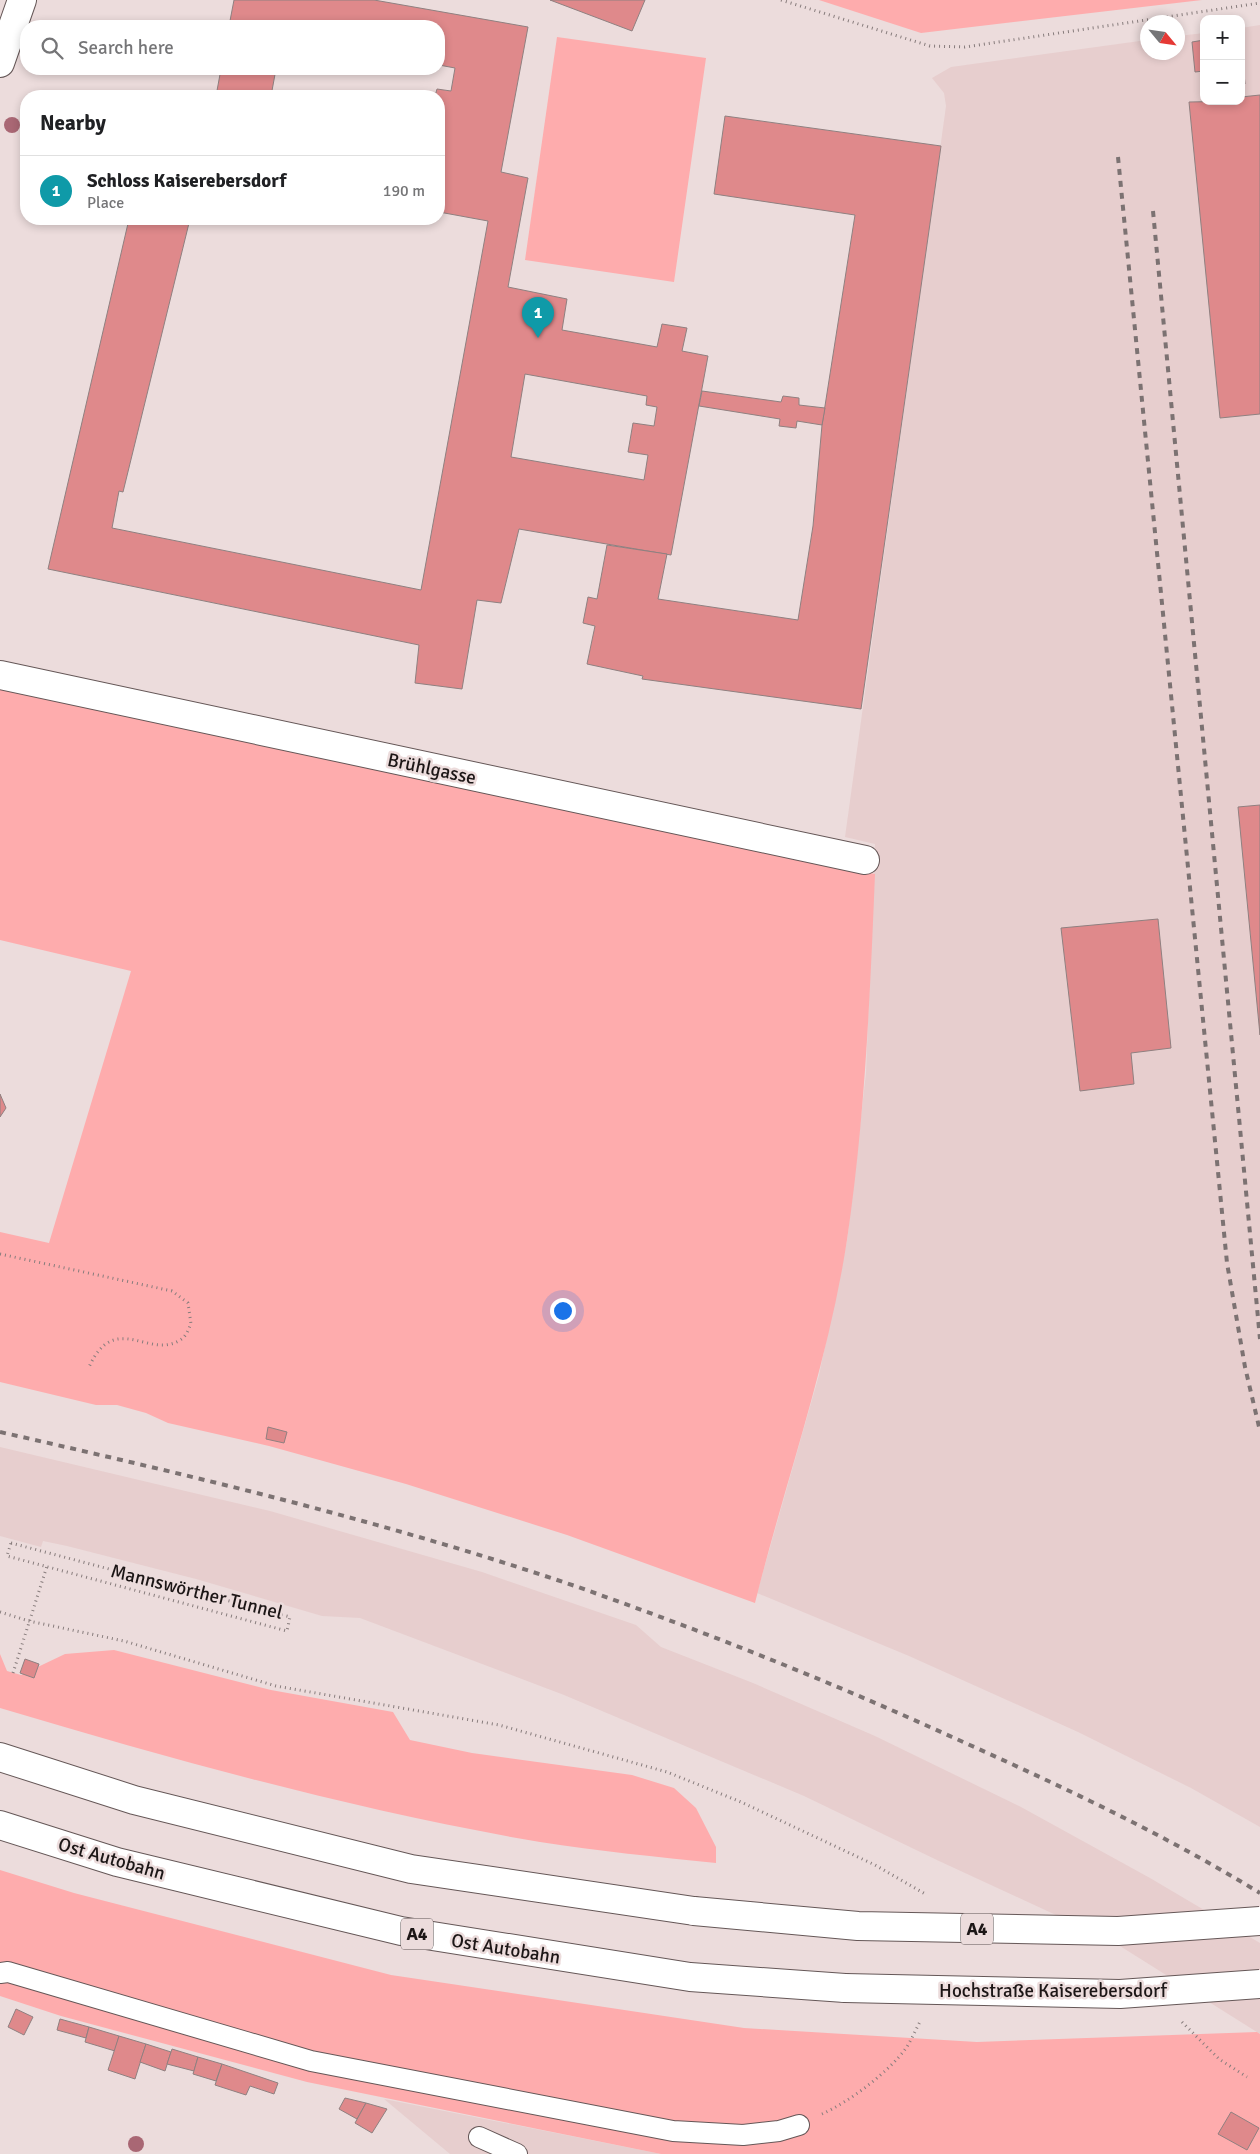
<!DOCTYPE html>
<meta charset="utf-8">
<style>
:root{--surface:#fff;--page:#f6f6f6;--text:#202124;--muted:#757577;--line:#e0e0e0;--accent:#d64555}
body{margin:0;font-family:Signika,sans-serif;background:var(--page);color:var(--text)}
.controls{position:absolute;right:15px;top:15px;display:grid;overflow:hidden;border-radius:10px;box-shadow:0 2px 8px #0003}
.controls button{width:45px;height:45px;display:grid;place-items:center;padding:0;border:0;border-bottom:1px solid var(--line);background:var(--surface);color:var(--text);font:25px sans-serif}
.compass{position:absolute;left:1140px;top:15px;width:45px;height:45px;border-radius:50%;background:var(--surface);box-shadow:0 2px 8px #0003;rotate:119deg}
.you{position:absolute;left:562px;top:1310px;width:18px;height:18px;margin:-12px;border:4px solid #fff;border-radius:50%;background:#1a73e8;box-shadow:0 0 0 8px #1a73e833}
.badge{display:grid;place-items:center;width:32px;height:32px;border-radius:50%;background:var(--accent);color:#fff;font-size:16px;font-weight:700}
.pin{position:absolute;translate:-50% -41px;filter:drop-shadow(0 1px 2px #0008)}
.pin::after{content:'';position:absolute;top:26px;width:18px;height:15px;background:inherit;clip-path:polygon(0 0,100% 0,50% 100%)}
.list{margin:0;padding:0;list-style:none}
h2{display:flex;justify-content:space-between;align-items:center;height:65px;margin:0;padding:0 20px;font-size:21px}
h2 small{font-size:16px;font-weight:400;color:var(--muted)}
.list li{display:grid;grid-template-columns:32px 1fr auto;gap:15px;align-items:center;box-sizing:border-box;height:70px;padding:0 20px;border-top:1px solid var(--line)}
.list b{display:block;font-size:19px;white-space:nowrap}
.list p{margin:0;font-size:16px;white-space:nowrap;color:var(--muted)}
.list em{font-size:16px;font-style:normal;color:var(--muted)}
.icon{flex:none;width:28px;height:28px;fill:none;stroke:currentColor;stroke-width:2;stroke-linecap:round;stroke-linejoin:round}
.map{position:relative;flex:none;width:1260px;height:2154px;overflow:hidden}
.search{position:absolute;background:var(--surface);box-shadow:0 2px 8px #0003;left:20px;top:20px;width:425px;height:55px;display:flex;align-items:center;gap:12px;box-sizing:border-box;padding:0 18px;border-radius:20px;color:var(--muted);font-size:19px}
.panel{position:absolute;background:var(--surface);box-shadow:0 2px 8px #0003;left:20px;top:90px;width:425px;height:135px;border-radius:20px}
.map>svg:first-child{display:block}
.built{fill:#e7cece}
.green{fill:#feacad}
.building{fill:#df898b;stroke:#8f8080;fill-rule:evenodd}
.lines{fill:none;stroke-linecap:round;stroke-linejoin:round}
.service-casing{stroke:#655757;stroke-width:22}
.minor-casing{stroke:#655757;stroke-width:30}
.tertiary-casing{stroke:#655757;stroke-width:30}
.motorway-casing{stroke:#655757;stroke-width:30}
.path{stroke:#877c7c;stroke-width:3;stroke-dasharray:1 4;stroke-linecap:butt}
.service{stroke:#fff;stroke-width:20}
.minor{stroke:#fff;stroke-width:28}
.tertiary{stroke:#fff;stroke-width:28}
.motorway{stroke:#fff;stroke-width:28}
.rail{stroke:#7c7272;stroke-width:4;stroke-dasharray:6 6;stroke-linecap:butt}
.motorway-bridge-casing{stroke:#655757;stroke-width:30;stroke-linecap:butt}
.motorway-bridge{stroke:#fff;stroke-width:28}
.tree{fill:#a96774}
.labels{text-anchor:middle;stroke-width:5;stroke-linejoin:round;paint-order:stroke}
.shield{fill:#ecdcdc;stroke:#5a5151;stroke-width:1}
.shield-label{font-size:18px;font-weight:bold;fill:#1c1616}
.street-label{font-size:19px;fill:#1c1616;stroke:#ecdcdc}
</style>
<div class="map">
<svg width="1260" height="2154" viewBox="0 0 1260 2154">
<rect width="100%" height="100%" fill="#ecdcdc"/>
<g class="built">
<polygon points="1260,25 1260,1827 1191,1788 1078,1732 909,1656 757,1593 819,1375 847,1241 866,1073 875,844 845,837 946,106 944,93 932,78 951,67 1147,40 1148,52 1178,52 1178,36 1204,33 1204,101 1241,101 1241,28"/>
<polygon points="0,1447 270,1511 482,1572 636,1625 661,1647 753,1683 875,1736 1021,1807 1150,1878 1260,1943 1260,2034 1112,1941 939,1861 804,1796 564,1695 360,1618 322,1616 196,1579 67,1546 43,1541 41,1547 0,1536"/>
<polygon points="384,2099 661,2154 450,2154"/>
</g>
<g class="green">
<polygon points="819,0 1202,0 921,33"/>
<polygon points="557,37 706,58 674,282 525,260"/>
<path d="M0,688l875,186c-5,123 -10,244 -28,366 -19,124 -62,242 -92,363l-188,-68 -161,-51 -137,-38 -101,-23 -22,-10 -29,-8h-21l-96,-23v-150l49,11 82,-272 -131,-31z"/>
<path d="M114,1650l157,40 122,22 17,28 62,13 160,22 42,13 22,20 20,39v16c-59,-6 -118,-12 -176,-21 -183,-31 -362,-81 -540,-134v-54l7,17 14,4 44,-21z"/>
<polygon points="0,1870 74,1893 391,1975 744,2028 977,2042 1257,2032 1260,2034 1260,2154 661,2154 307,2082 61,2016 0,1996"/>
</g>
<g class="building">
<path d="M234,0h140l154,27 -27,145 27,6 -20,109 59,12 -5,31 95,17 5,-23 25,4 -5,23 26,5 -37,199 -152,-26 -18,74 -24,-3 -15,89 -47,-6 4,-38 -371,-76 81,-350h61l-67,273 -4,-1 -7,37 309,62 67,-369 -49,-9v-55l4,-22 -4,-1v-38h-4l2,-7 14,2 4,-23 -16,-3v-39h-210zM525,374l122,22 -1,9 11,2 -3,19 -21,-3 -5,29 20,3 -4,25 -133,-23z"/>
<polygon points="550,0 645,0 632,31"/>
<polygon points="1204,40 1204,71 1195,72 1192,42"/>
<polygon points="1241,44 1245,84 1241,84"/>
<polygon points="221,69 276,69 271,96 216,96"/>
<polygon points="1260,95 1260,414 1220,418 1189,102 1241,101 1241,97"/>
<polygon points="725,116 941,146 861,709 642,679 643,676 587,664 595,626 583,623 588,597 597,599 607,545 667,554 658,599 798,620 813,526 822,425 855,215 714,194"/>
<polygon points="702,391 781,402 783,396 799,398 799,405 825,408 822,425 797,421 796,428 779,426 780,419 699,406"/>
<polygon points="1260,805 1260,1035 1238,807"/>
<polygon points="1158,919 1171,1048 1131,1053 1134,1084 1080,1091 1061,928"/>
<polygon points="0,1094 6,1108 0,1117"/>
<polygon points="268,1427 287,1432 284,1443 266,1439"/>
<polygon points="25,1659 39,1664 34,1678 20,1673"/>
<polygon points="16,2009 33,2017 24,2035 8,2027"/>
<polygon points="60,2019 89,2027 86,2038 57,2030"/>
<polygon points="89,2027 119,2036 115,2051 85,2042"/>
<polygon points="119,2036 146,2044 135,2079 108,2070"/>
<polygon points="146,2044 171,2052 165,2071 140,2062"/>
<polygon points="172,2049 198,2057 194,2071 167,2064"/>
<polygon points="198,2057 222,2064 216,2081 193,2074"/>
<polygon points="222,2064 278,2083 274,2094 250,2086 246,2095 215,2085"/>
<polygon points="345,2098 366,2103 357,2119 339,2109"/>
<polygon points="366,2103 387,2109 372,2133 355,2123"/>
<polygon points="1231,2112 1259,2128 1247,2150 1218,2134"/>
</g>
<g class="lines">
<defs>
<g id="service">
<polyline points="0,1973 8,1972 311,2061 673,2131 743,2135 779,2131 799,2125"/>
<polyline points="479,2137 517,2154"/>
</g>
<polyline id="minor" points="0,675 865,860"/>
<polyline id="tertiary" points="0,63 22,0"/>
<g id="motorway">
<polyline points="0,1757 134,1800 411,1869 694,1911"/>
<polyline points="0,1825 117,1862 401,1931 690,1977 845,1988"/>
</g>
</defs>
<use href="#service" class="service-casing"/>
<use href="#minor" class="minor-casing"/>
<use href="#tertiary" class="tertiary-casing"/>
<use href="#motorway" class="motorway-casing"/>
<g class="path">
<polyline points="781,0 930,46 965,47 1260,3"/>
<path d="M0,1254l172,37 16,12 3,21c-3,6 -5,13 -11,16 -31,20 -65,-30 -91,27"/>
<polygon points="11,1543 290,1617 287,1631 7,1556"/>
<polyline points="0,1612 29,1621 124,1641 276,1686 499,1725 667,1772 741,1802 875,1865 927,1895"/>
<polyline points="13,1673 47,1566"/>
<polyline points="1182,2022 1219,2059 1247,2077"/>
<path d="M822,2114c27,-12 67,-42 84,-66 6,-9 10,-19 15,-28"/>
</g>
<use href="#service" class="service"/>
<use href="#minor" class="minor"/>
<use href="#tertiary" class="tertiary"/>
<use href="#motorway" class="motorway"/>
<g class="rail">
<polyline points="1118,157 1227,1263 1245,1367 1260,1431"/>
<polyline points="1153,211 1260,1339"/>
<path d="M0,1432c194,44 387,90 575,154 128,45 254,95 377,151 105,47 210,96 308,156"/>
</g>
<defs>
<g id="motorway-bridge">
<polyline points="694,1911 858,1926 1118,1931 1260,1921"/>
<polyline points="845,1988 1120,1994 1260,1984"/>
</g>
</defs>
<use href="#motorway-bridge" class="motorway-bridge-casing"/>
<use href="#motorway-bridge" class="motorway-bridge"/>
</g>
<g class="tree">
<circle cx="12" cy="125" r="8"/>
<circle cx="136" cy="2144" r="8"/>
</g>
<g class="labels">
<g class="shield">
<rect x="961" y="1913.5" width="32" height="31" rx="4"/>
<rect x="401" y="1918.5" width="32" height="31" rx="4"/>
</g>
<g class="shield-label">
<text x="977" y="1935">A4</text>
<text x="417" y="1940">A4</text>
</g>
<g class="street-label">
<text transform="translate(432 768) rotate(12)" y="7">Brühlgasse</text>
<text transform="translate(197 1591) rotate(14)" y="7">Mannswörther Tunnel</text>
<text transform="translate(112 1858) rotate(16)" y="7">Ost Autobahn</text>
<text transform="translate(506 1948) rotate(9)" y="7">Ost Autobahn</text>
<text x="1053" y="1997">Hochstraße Kaiserebersdorf</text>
</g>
</g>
</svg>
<div class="controls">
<button>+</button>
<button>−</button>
</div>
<svg class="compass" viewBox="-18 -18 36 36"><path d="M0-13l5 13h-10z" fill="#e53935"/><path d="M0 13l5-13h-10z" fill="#757577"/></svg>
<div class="you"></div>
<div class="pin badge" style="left:538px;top:338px;background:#0f9aa8">1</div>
<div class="search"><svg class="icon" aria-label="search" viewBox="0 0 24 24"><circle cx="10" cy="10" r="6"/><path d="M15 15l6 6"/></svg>Search here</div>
<section class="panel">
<h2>Nearby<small></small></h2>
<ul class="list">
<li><span class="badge" style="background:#0f9aa8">1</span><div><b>Schloss Kaiserebersdorf</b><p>Place</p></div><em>190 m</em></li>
</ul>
</section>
</div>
